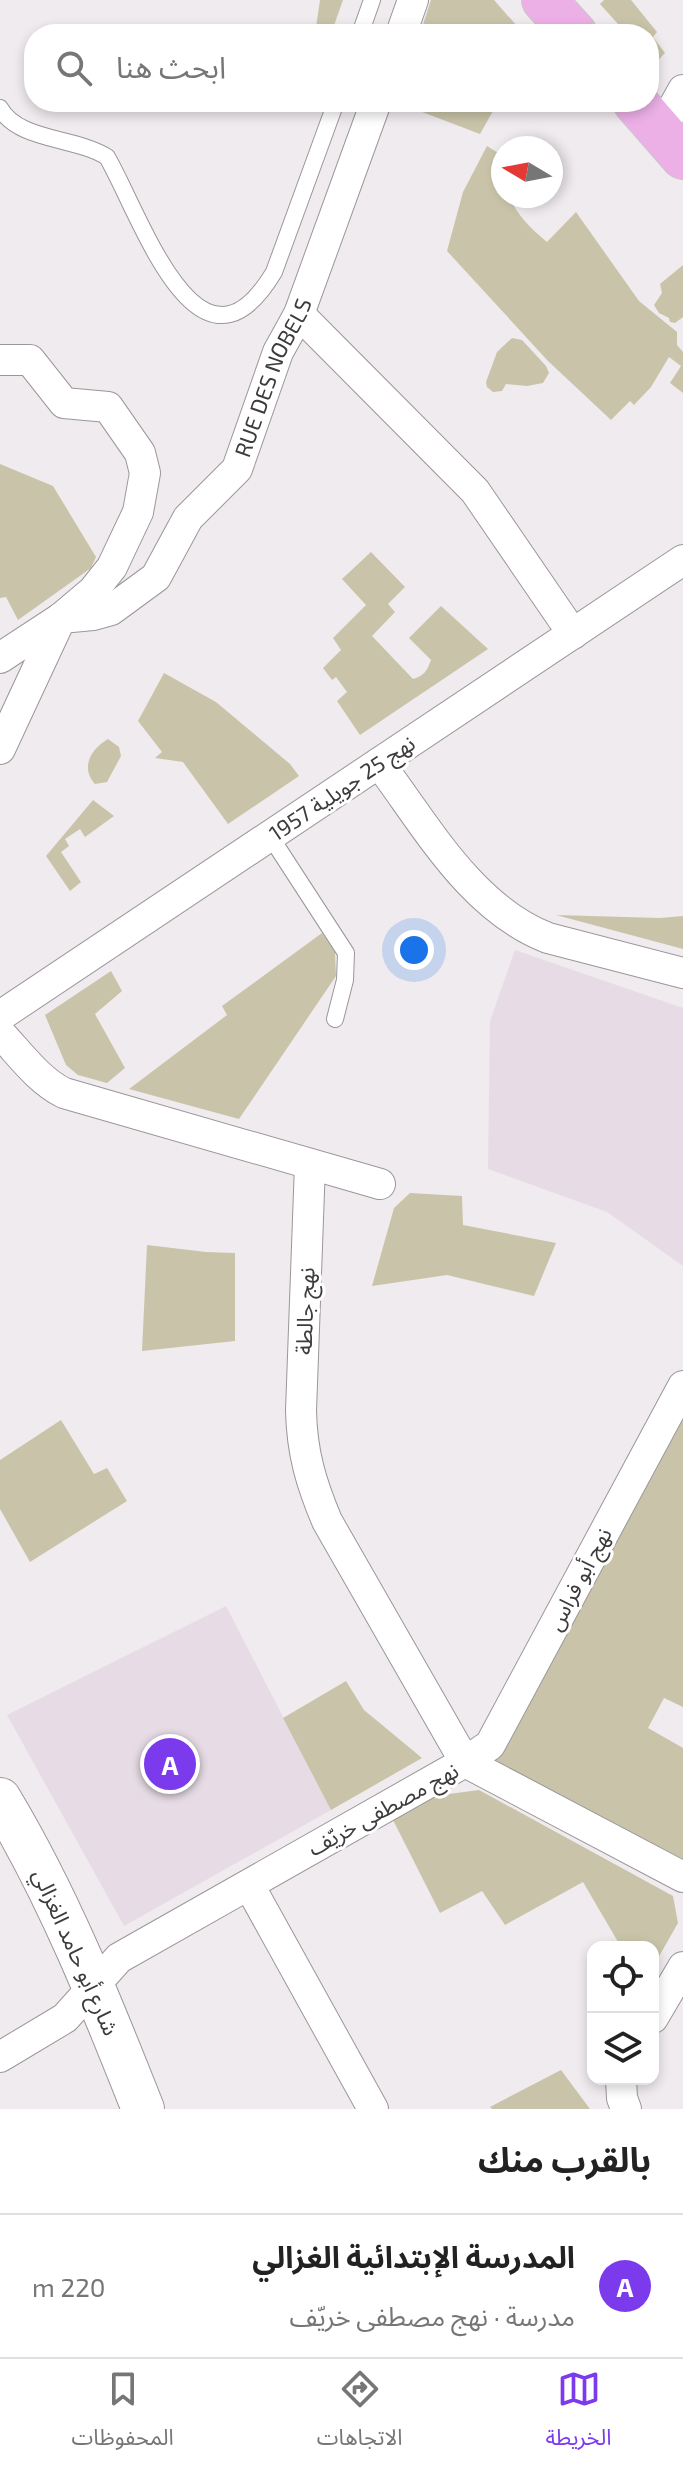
<!DOCTYPE html>
<html lang="ar">
<meta charset="utf-8">
<style>
:root{--surface:#fff;--page:#f2f2f2;--text:#222;--muted:#767676;--line:#e0e0e0;--accent:#7c3aed}
body{margin:0;font-family:"Exo 2","Noto Sans Arabic",sans-serif;background:var(--page);color:var(--text);direction:rtl}
.controls{position:absolute;right:24px;bottom:24px;display:grid;overflow:hidden;border-radius:16px;box-shadow:0 4px 12px #0003}
.controls button{width:72px;height:72px;display:grid;place-items:center;padding:0;border:0;border-bottom:2px solid var(--line);background:var(--surface);color:var(--text);font:40px sans-serif}
.compass{position:absolute;left:491px;top:136px;width:72px;height:72px;border-radius:50%;background:var(--surface);box-shadow:0 4px 12px #0003;rotate:280deg}
.you{position:absolute;left:414px;top:950px;width:28px;height:28px;margin:-20px;border:6px solid #fff;border-radius:50%;background:#1a73e8;box-shadow:0 0 0 12px #1a73e833}
.badge{display:grid;place-items:center;width:52px;height:52px;border-radius:50%;background:var(--accent);color:#fff;font-size:26px;font-weight:700}
.pin{position:absolute;translate:-50% -50%;border:4px solid #fff;box-shadow:0 2px 8px #0006}
.list{margin:0;padding:0;list-style:none}
h2{display:flex;justify-content:space-between;align-items:center;height:104px;margin:0;padding:0 32px;font-size:34px}
h2 small{font-size:26px;font-weight:400;color:var(--muted)}
.list li{display:grid;grid-template-columns:52px 1fr auto;gap:24px;align-items:center;box-sizing:border-box;height:144px;padding:0 32px;border-top:2px solid var(--line)}
.list b{display:block;font-size:30px;white-space:nowrap}
.list p{margin:0;font-size:26px;white-space:nowrap;color:var(--muted)}
.list em{font-size:26px;font-style:normal;color:var(--muted)}
.icon{flex:none;width:44px;height:44px;fill:none;stroke:currentColor;stroke-width:2;stroke-linecap:round;stroke-linejoin:round}
.map{position:relative;flex:none;width:683px;height:2109px;overflow:hidden;direction:ltr}
.search{position:absolute;background:var(--surface);box-shadow:0 4px 12px #0003;left:24px;right:24px;top:24px;height:88px;display:flex;align-items:center;gap:20px;box-sizing:border-box;padding:0 28px;border-radius:32px;color:var(--muted);font-size:30px}
.sheet{height:248px;background:var(--surface)}
nav{display:flex;justify-content:space-around;align-items:center;box-sizing:border-box;height:112px;border-top:2px solid var(--line);background:var(--surface);font-size:22px;color:var(--muted)}
nav a{display:grid;justify-items:center;gap:4px}
nav .on{color:var(--accent)}
.map>svg:first-child{display:block}
.built{fill:#e7dce5}
.green{fill:#c9c4a9}
.lines{fill:none;stroke-linecap:round;stroke-linejoin:round}
.service-casing{stroke:#9b969a;stroke-width:18}
.minor-casing{stroke:#9b969a;stroke-width:32}
.secondary-casing{stroke:#9b969a;stroke-width:44}
.primary-casing{stroke:#c9c8c8;stroke-width:46}
.service{stroke:#fff;stroke-width:16}
.minor{stroke:#fff;stroke-width:30}
.secondary{stroke:#fff;stroke-width:42}
.primary{stroke:#ecb0e6;stroke-width:44}
.labels{text-anchor:middle;stroke-width:6;stroke-linejoin:round;paint-order:stroke}
.street-label{font-size:22px;fill:#3d3b3c;stroke:#fff}
</style>
<div class="map">
<svg width="683" height="2109" viewBox="0 0 683 2109">
<rect width="100%" height="100%" fill="#f0ebef"/>
<g class="built">
<polygon points="515,950 683,1008 683,1266 607,1212 488,1169 490,1021"/>
<polygon points="226,1606 331,1810 124,1926 7,1715"/>
</g>
<g class="green">
<polygon points="320,0 343,0 331,34 315,34"/>
<polygon points="431,0 494,0 524,34 420,34"/>
<polygon points="604,0 631,0 657,32 653,37 665,53 654,64 649,59 649,34 627,34 600,4"/>
<polygon points="396,102 498,102 480,134"/>
<path d="M487,146l16,10v9l-8,7 8,11v13h6c8,19 22,33 38,46l29,-30 63,89 38,31v13l6,7v41l-13,-10 11,-17 -12,-9 -18,30 -17,18 -4,-4 -19,19 -63,-59 -101,-110 16,-59z"/>
<polygon points="683,265 683,317 675,323 670,322 669,318 659,313 654,305 662,293 660,284"/>
<polygon points="512,338 522,340 546,366 549,373 543,383 527,386 506,384 502,391 493,392 487,387 486,382 497,352"/>
<polygon points="0,464 53,486 96,557 91,568 18,620 6,597 0,598"/>
<path d="M371,552l34,35 -17,17 7,8 -23,24 41,43c11,-3 14,-8 18,-19l-22,-22 32,-32 47,43 -128,86 -23,-34 10,-9 -11,-15 -4,3 -9,-12 18,-18 -8,-12 33,-33 -24,-26z"/>
<polygon points="164,673 216,702 290,764 299,776 228,824 183,762 155,758 162,752 138,721"/>
<path d="M108,739l11,8 2,9 -14,26 -12,2c-15,-17 -4,-35 13,-45z"/>
<polygon points="93,800 114,816 85,837 80,829 65,839 69,846 61,852 81,882 70,891 46,856"/>
<polygon points="556,915 660,918 683,916 683,949"/>
<polygon points="322,933 335,952 336,976 239,1119 129,1089 227,1015 222,1006"/>
<polygon points="111,971 122,991 95,1014 125,1068 107,1083 78,1075 66,1065 45,1015"/>
<polygon points="410,1193 462,1196 463,1225 556,1243 534,1296 447,1275 372,1286 394,1208"/>
<polygon points="147,1245 206,1252 235,1253 235,1341 142,1351"/>
<polygon points="683,1409 683,1707 664,1698 648,1728 683,1748 683,1859 492,1762"/>
<polygon points="61,1420 94,1474 107,1468 127,1501 30,1562 0,1509 0,1460"/>
<polygon points="346,1681 364,1710 422,1758 331,1810 283,1718"/>
<polygon points="479,1790 673,1896 678,1923 653,1967 653,1947 621,1947 583,1882 505,1925 482,1891 440,1913 393,1820 434,1796"/>
<polygon points="561,2070 590,2109 492,2109 490,2107"/>
</g>
<g class="lines">
<defs>
<g id="service">
<polyline points="360,34 372,0"/>
<path d="M0,108c18,33 76,29 107,49 33,56 92,241 167,115l62,-170"/>
<polyline points="270,836 346,953 345,980 335,1019"/>
</g>
<g id="minor">
<polyline points="401,34 413,0"/>
<polyline points="660,131 683,90"/>
<polyline points="299,314 475,491 573,634"/>
<polyline points="0,360 30,360 64,403 108,407 140,453 145,473 138,512 112,567 93,591 61,618 0,658"/>
<path id="s1" d="M0,749l61,-131 32,-3 18,-5 45,-33 32,-59 49,-49 41,-117 21,-38 77,-212"/>
<path d="M379,763c48,64 92,145 169,175l135,35"/>
<polyline points="0,1016 683,560"/>
<path d="M0,1033c20,21 38,47 64,60l316,91"/>
<path d="M310,1164l-9,247c1,42 10,72 26,110l138,241"/>
<polyline points="465,1762 683,1877"/>
<polyline points="249,1885 373,2109"/>
<polyline points="653,2018 683,1967"/>
<polyline points="0,2057 65,2018 119,1958 465,1762 490,1745 683,1386"/>
<polyline points="621,2079 622,2098 626,2109"/>
</g>
<path id="secondary" d="M0,1799c59,98 101,204 143,310"/>
<g id="primary">
<polyline points="544,0 575,34"/>
<polyline points="635,102 683,157"/>
</g>
</defs>
<use href="#service" class="service-casing"/>
<use href="#minor" class="minor-casing"/>
<use href="#secondary" class="secondary-casing"/>
<use href="#primary" class="primary-casing"/>
<use href="#service" class="service"/>
<use href="#minor" class="minor"/>
<use href="#secondary" class="secondary"/>
<use href="#primary" class="primary"/>
</g>
<g class="labels">
<g class="street-label">
<text dy="8" stroke="none"><textPath href="#s1" startOffset="486">RUE DES NOBELS</textPath></text>
<text transform="translate(342 788) rotate(-34)" y="8">نهج 25 جويلية 1957</text>
<text transform="translate(305 1311) rotate(-88)" y="8">نهج جالطة</text>
<text transform="translate(579 1579) rotate(-62)" y="8">نهج أبو فراس</text>
<text transform="translate(383 1809) rotate(-29)" y="8">نهج مصطفى خريّف</text>
<text transform="translate(76 1952) rotate(66)" y="8">شارع أبو حامد الغزالي</text>
</g>
</g>
</svg>
<div class="controls">
<button><svg class="icon" aria-label="locate" viewBox="0 0 24 24"><circle cx="12" cy="12" r="6"/><path d="M12 2v4M12 18v4M2 12h4M18 12h4"/></svg></button>
<button><svg class="icon" aria-label="layers" viewBox="0 0 24 24"><path d="M12 4l9 5-9 5-9-5zM3 14l9 5 9-5"/></svg></button>
</div>
<svg class="compass" viewBox="-18 -18 36 36"><path d="M0-13l5 13h-10z" fill="#e53935"/><path d="M0 13l5-13h-10z" fill="#767676"/></svg>
<div class="you"></div>
<div class="pin badge" style="left:170px;top:1764px">A</div>
<div class="search"><svg class="icon" aria-label="search" viewBox="0 0 24 24"><circle cx="10" cy="10" r="6"/><path d="M15 15l6 6"/></svg>ابحث هنا</div>
</div>
<section class="sheet">
<h2>بالقرب منك<small></small></h2>
<ul class="list">
<li><span class="badge">A</span><div><b>المدرسة الإبتدائية الغزالي</b><p>مدرسة · نهج مصطفى خريّف</p></div><em>220 m</em></li>
</ul>
</section>
<nav>
<a class="on"><svg class="icon" aria-label="map" viewBox="0 0 24 24"><path d="M3 6l6-2 6 2 6-2v14l-6 2-6-2-6 2zM9 4v14M15 6v14"/></svg>الخريطة</a>
<a><svg class="icon" aria-label="directions" viewBox="0 0 24 24"><path d="M12 3l9 9-9 9-9-9zM9 14v-3h6M13 9l2 2-2 2"/></svg>الاتجاهات</a>
<a><svg class="icon" aria-label="saved" viewBox="0 0 24 24"><path d="M7 4h10v16l-5-4-5 4z"/></svg>المحفوظات</a>
</nav>
